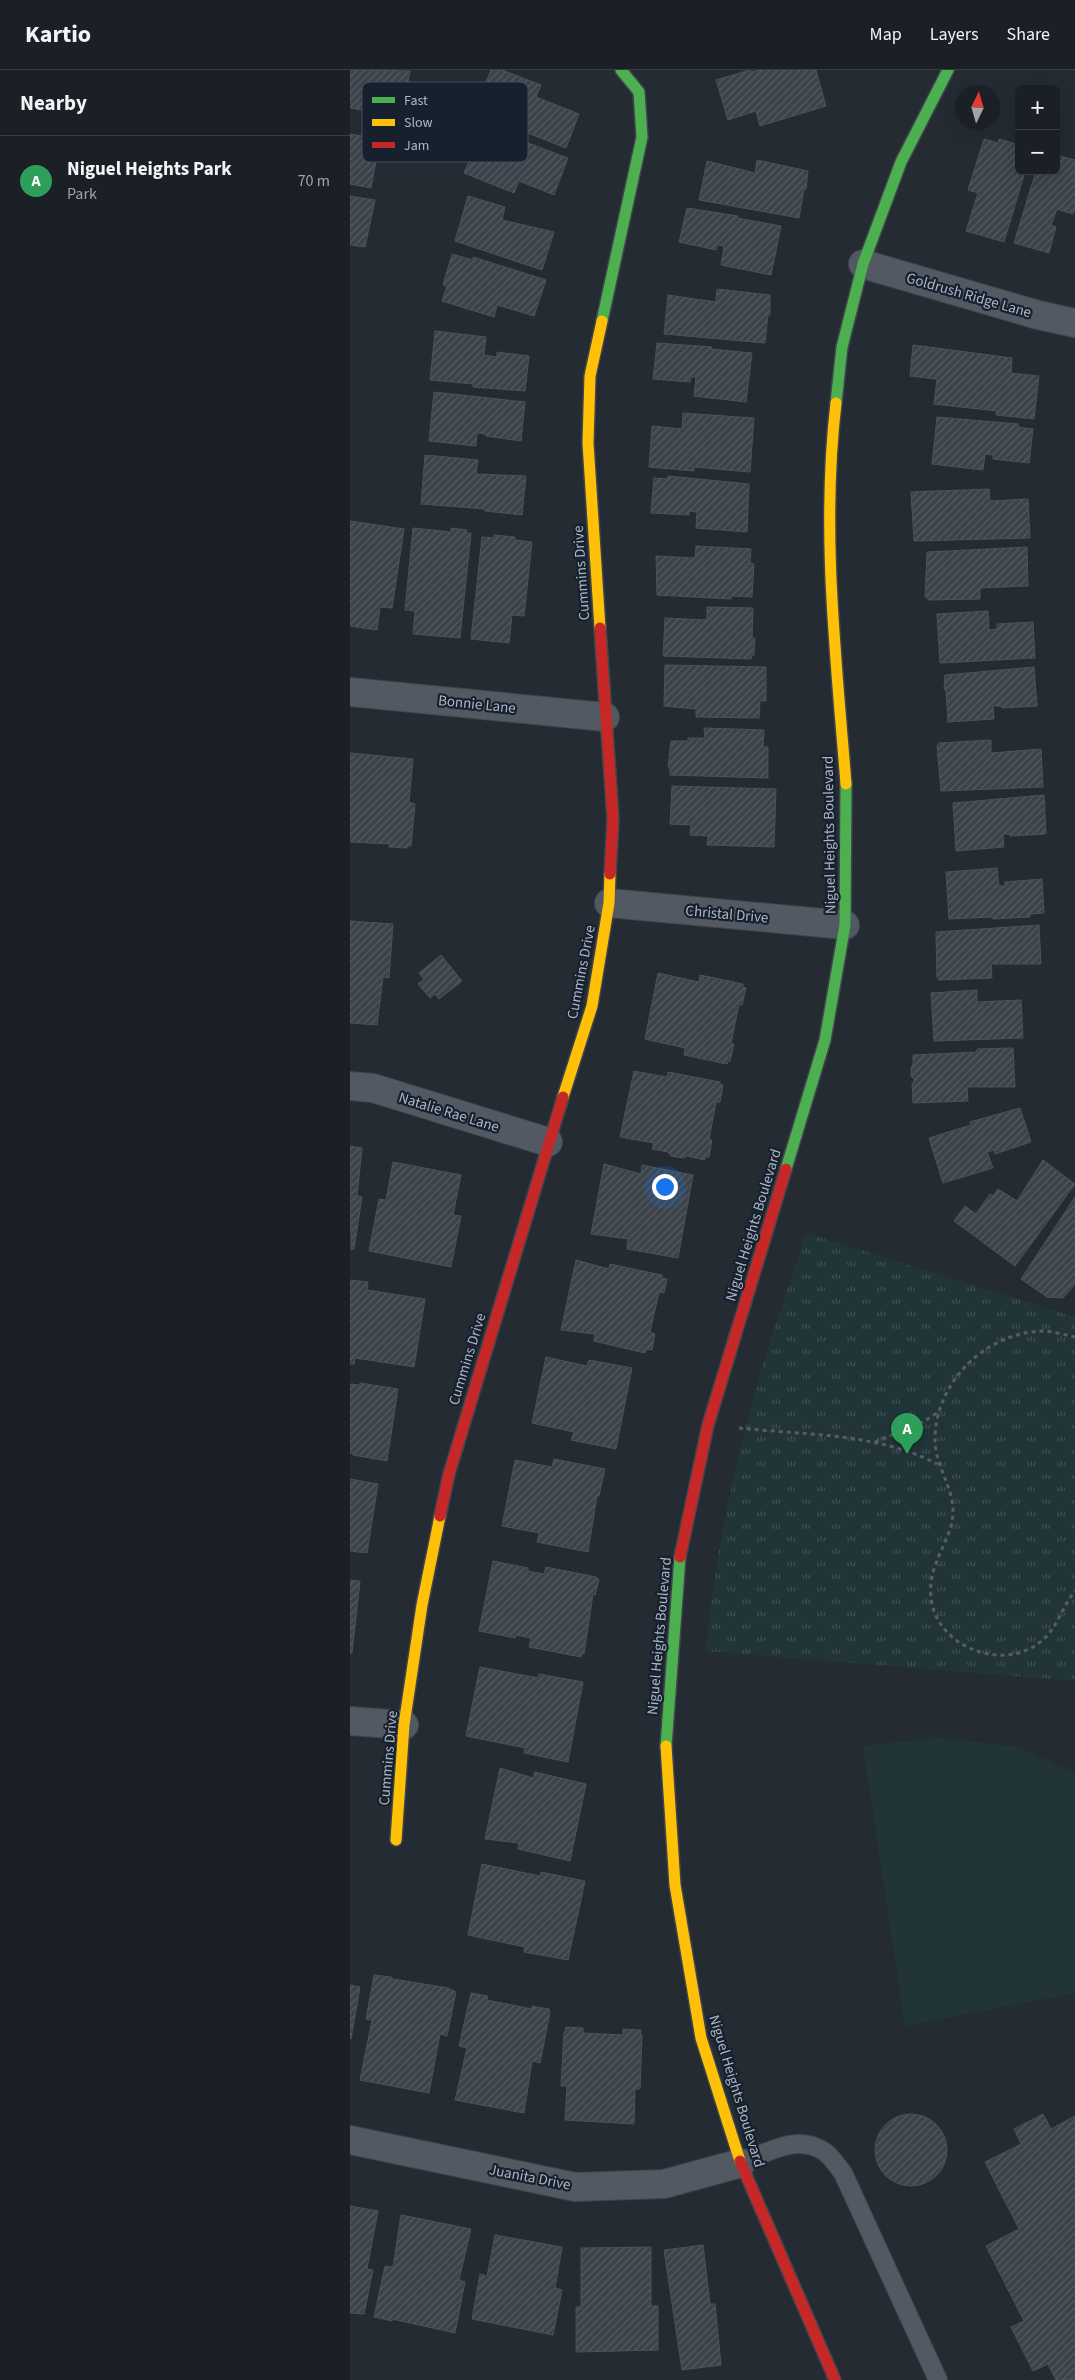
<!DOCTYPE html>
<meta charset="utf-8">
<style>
:root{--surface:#1b2026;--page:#282d32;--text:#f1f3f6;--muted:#a0a3a7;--line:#393e43;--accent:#db2777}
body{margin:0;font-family:"Source Sans 3",sans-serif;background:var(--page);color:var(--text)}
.controls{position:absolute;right:15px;top:15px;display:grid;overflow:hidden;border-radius:8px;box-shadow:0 5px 20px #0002}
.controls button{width:45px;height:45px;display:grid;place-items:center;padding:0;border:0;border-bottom:1px solid var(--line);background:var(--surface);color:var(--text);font:25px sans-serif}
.compass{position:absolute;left:605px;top:15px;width:45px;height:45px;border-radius:50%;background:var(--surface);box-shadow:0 5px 20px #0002;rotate:5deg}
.you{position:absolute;left:314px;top:1116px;width:18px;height:18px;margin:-12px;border:4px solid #fff;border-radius:50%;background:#1a73e8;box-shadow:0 0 0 8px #1a73e833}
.badge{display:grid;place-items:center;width:32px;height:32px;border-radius:50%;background:var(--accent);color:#fff;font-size:16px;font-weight:700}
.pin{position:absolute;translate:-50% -41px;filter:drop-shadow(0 1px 2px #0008)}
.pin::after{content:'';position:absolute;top:26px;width:18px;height:15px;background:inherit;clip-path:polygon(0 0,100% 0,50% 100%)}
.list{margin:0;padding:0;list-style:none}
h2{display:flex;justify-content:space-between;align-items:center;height:65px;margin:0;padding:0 20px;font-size:21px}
h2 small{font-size:16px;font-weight:400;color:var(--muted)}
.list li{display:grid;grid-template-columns:32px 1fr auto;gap:15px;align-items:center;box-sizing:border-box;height:90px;padding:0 20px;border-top:1px solid var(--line)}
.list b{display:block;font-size:19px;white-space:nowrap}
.list p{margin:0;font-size:16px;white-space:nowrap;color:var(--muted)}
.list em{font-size:16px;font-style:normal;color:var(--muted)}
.map{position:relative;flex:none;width:725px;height:2310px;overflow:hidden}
header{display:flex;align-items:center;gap:30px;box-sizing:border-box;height:70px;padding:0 25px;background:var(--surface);border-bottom:1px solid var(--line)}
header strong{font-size:24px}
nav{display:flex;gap:28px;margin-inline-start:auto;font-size:18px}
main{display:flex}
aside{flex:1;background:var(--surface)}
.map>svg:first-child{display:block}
.park{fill:url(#park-tufts)}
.pitch{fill:#213539}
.building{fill:url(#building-hatch);stroke:#4b525c}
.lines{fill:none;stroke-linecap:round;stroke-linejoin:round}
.lane-casing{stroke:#40454b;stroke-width:20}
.street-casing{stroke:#40454b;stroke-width:30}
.fast-casing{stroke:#40454b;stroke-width:14}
.slow-casing{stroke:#40454b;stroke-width:14}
.jam-casing{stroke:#40454b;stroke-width:14}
.path{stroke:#565d64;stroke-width:3;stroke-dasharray:4 4;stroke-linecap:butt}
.lane{stroke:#535962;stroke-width:18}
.street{stroke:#535962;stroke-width:28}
.fast{stroke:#4caf50;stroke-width:11}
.slow{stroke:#ffc107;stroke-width:11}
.jam{stroke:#c62828;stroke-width:11}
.labels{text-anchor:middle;stroke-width:4.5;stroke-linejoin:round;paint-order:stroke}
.street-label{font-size:15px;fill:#abb6c6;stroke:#17212e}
.key{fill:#17212e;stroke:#434e5c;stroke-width:1}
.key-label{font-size:14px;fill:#abb6c6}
</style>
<header>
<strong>Kartio</strong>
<nav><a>Map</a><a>Layers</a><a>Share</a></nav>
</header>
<main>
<aside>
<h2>Nearby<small></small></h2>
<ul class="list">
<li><span class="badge" style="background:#2e9e5b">A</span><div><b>Niguel Heights Park</b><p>Park</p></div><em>70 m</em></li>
</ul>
</aside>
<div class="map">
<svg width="725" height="2310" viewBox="0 0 725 2310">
<defs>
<pattern id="park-tufts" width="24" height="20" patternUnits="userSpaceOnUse" patternTransform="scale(1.25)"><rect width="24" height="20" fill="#213539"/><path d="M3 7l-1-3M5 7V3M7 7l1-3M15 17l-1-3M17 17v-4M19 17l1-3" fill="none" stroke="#3f5054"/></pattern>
<pattern id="building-hatch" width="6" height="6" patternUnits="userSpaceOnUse" patternTransform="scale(1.25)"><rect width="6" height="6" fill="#3b4249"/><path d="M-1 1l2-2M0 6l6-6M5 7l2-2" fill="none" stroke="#555b62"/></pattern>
</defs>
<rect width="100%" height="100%" fill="#242b33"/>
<path class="park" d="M456,1163l269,84v364l-369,-30c7,-81 23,-162 44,-240 15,-60 37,-119 56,-178z"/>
<polygon class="pitch" points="589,1668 669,1677 725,1704 725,1923 555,1956 513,1676"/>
<g class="building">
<polygon points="0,0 60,1 55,27 46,25 42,45 0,38"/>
<polygon points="141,0 152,0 191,15 186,27 229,44 216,78 124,42"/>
<polygon points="400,0 402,2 409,0 466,0 476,36 410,56 406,41 378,50 366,10"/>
<polygon points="129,56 148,64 149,62 218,88 204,125 169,111 164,123 114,103 121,87 118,85"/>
<polygon points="0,64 30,69 21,118 0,114"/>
<polygon points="634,69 648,73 649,69 669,75 669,101 675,102 654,172 616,161 628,123 618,120"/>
<polygon points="706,85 725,90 725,138 723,144 707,139 701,155 706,157 699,183 664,173 686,101 706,101"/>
<polygon points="407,90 458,101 456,119 454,119 449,148 349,130 357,91 405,103"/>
<polygon points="0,126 25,130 15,177 0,175"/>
<polygon points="118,126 155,137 152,150 204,162 192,200 105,171"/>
<polygon points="337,138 388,146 387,148 431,156 421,205 371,195 374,176 367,175 366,180 329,172"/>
<polygon points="102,184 123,190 123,187 196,210 184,246 147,235 144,247 92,231 97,216 93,215"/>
<polygon points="367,219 420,225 420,245 418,245 415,273 314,264 318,225 366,232"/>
<polygon points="85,261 136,267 134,285 147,287 147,282 179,286 175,321 123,317 123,314 80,310"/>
<polygon points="307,273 362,277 361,279 402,283 396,332 344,326 346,307 341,307 340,312 303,309"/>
<polygon points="563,275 662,288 661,303 689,306 684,349 646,345 647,341 584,334 587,309 560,306"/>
<polygon points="84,322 175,332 171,371 136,366 136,364 127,363 126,376 79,371"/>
<polygon points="333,343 404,348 400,402 344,397 344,401 299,397 302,356 332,359"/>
<polygon points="587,347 668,354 668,357 683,359 679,393 643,389 643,385 635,384 633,400 582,394"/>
<polygon points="75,385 128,390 126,404 176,406 172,445 135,441 135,439 71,434"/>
<polygon points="318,406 399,414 397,462 346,458 347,442 339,441 339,445 301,443 304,408 318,409"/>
<polygon points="639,419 640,431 678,429 680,468 564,471 561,422"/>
<polygon points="0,451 54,459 42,538 30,537 27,560 0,556"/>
<polygon points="63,458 101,462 101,458 117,460 116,463 121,463 110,568 63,564 65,541 55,540"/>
<polygon points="144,465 165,467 165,470 182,472 174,546 162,545 159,573 121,569 132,467 144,468"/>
<polygon points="346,476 401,479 400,493 404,494 402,527 381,526 381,529 307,525 306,486 345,488"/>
<polygon points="677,477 678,516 630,518 630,529 578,530 578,527 575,527 577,482"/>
<polygon points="357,537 403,538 402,569 405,568 404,585 402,585 401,589 313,586 315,548 357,550"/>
<polygon points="638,541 639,560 647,559 647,554 683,552 685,588 590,593 587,544"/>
<polygon points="315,595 416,597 416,631 410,631 409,648 346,647 346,639 314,636"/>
<polygon points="684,597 687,636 652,638 651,636 643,636 644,649 598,652 596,621 594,619 595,605"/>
<polygon points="354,658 414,660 413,677 418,677 418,708 320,705 320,697 318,697 321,671 338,671 338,668 355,668"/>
<polygon points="641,670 641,683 691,679 693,717 591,721 587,676 589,673"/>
<polygon points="0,683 63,689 59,732 65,734 61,776 57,776 57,778 39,777 40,774 0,772"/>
<polygon points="322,716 426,719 424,777 357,775 358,766 340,765 341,755 320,754"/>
<polygon points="694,725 696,764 660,766 660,764 653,764 654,777 606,781 603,733"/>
<polygon points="647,798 649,816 655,816 655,812 692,809 694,843 680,844 680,847 643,849 642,847 599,849 596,802"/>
<polygon points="0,851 43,854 39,908 33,907 27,955 0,953"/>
<polygon points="689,855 691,894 641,894 642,908 589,910 587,907 586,862"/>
<polygon points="91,885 112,911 89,929 85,924 80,928 68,914 74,909 69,903"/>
<polygon points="308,903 349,912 350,905 393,914 393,917 396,918 392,935 389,934 381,974 384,974 380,991 378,991 377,994 334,985 335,978 295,969"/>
<polygon points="627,920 627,932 671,930 673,968 584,971 581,923"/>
<polygon points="663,978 665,1017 617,1017 618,1031 563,1033 562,1013 564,1013 564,1009 561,1006 561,998 563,995 563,985 627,982 627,979"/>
<polygon points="284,1001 317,1007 318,1002 370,1012 370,1014 373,1015 370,1032 366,1032 359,1070 362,1070 359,1087 355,1087 355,1090 337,1086 333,1088 321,1086 318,1082 302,1079 304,1073 270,1067"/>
<polygon points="670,1038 681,1072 645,1084 644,1080 637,1082 643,1098 593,1113 579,1068 621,1055 620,1052"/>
<polygon points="0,1076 12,1078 7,1126 12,1127 4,1179 1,1180"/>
<polygon points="693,1090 725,1114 665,1196 604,1151 615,1136 626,1144 640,1124 643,1126 648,1119 667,1131"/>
<polygon points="43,1092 111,1105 103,1145 111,1146 101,1197 19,1181 29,1129 36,1130"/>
<polygon points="254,1094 291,1104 292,1095 343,1105 328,1188 277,1179 278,1169 241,1164"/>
<polygon points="725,1127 725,1214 713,1228 697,1227 671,1209"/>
<polygon points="226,1190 259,1199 260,1194 312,1205 312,1208 317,1209 314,1223 309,1222 300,1262 305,1264 302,1280 297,1279 295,1283 244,1271 245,1264 211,1260"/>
<polygon points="0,1210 18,1212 17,1220 75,1229 64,1297 5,1288 4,1294 0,1294"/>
<polygon points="196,1287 237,1296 239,1290 282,1298 266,1379 221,1370 224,1362 182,1353"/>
<polygon points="10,1313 48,1319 37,1391 3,1385 3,1383 0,1383 0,1314 9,1315"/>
<polygon points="204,1389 255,1399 249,1426 247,1426 238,1482 187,1472 189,1463 152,1456 165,1390 202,1397"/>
<polygon points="0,1409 28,1414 17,1483 0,1481"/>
<polygon points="143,1491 178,1498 178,1501 194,1504 196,1497 246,1507 249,1510 245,1525 243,1524 234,1584 231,1583 231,1587 179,1577 181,1568 166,1565 165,1568 129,1561"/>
<polygon points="0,1510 10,1511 2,1583 0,1583"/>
<polygon points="130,1597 188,1608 189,1604 233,1612 218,1692 174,1683 175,1678 116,1666"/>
<polygon points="150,1698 183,1708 185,1702 236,1714 220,1791 168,1779 169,1773 135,1769"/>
<polygon points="132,1794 190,1806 191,1802 235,1811 218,1890 174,1882 175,1877 118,1865"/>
<polygon points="24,1905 41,1907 43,1909 98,1918 106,1922 97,1966 90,1964 79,2023 10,2010 22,1950 16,1949"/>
<polygon points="0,1915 10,1917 1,1969 0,1968"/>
<polygon points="121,1923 138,1926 137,1930 182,1939 182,1936 199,1939 200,1942 190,1993 182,1991 174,2043 105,2030 117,1978 109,1976"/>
<polygon points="216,1957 233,1958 233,1963 273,1965 273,1959 291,1960 290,1965 292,1965 290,2019 285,2019 284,2054 215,2050 217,2016 211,2016 214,1962 215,1962"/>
<polygon points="693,2044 701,2059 725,2046 725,2310 706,2310 698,2294 683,2301 661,2257 674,2251 636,2176 669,2159 635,2092 671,2074 664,2059"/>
<circle cx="561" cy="2080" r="36"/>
<polygon points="0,2136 28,2141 17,2199 23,2200 14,2244 0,2243"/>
<polygon points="51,2145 121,2159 109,2210 115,2212 105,2263 42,2249 42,2251 24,2247 35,2196 43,2197"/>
<polygon points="145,2165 212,2177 205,2218 212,2220 203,2265 122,2249 130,2204 137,2206"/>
<polygon points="353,2175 360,2234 365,2234 371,2295 332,2300 314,2180"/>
<polygon points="301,2177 301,2236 308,2236 308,2280 226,2282 226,2237 231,2237 231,2178"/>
</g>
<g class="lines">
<defs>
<path id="lane" d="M391,2093c27,-11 57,-30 84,-11 7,5 13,15 18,21l95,207"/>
<g id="street">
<polyline points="513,194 688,245 725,253"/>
<polyline points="0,622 255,647"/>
<polyline points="259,833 495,855"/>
<polyline points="0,1016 23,1018 198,1072"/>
<polyline points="0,1651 54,1655"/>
<polyline points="0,2070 225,2117 314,2114 391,2093"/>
</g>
<g id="fast">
<polyline points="252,251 292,67 289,22 271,0"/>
<polyline points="486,333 492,277 513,194 551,92 598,0"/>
<polyline points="436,1099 475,970 495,855 496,714"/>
<polyline points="316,1676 330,1487"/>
</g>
<g id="slow">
<path d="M486,333c-15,127 0,254 10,381"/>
<polyline points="250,558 238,373 240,306 252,251"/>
<polyline points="213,1027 242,936 259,833 260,804"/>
<polyline points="316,1676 325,1815 351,1968 390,2091"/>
<polyline points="46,1770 54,1655 72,1535 90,1446"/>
</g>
<g id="jam">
<polyline points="250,558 263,749 260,804"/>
<polyline points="90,1446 99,1404 213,1027"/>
<polyline points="330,1487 358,1355 436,1099"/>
<polyline points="390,2091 485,2310"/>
</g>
</defs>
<use href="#lane" class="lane-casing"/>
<use href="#street" class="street-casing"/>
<use href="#fast" class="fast-casing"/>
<use href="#slow" class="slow-casing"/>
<use href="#jam" class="jam-casing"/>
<g class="path">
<path d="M725,1267c-10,-2 -23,-6 -33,-6 -57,2 -106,51 -107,107 -1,26 18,48 18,73 0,30 -26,51 -22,87 5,48 70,74 108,45 18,-13 22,-35 36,-52"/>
<path d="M389,1358c65,7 140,5 198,36"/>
<polyline points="525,1372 573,1352 587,1343"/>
</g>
<use href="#lane" class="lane"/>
<use href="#street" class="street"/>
<use href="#fast" class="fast"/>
<use href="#slow" class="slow"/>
<use href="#jam" class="jam"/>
</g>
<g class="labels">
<g class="street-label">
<text transform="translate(619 225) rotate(16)" y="5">Goldrush Ridge Lane</text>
<text transform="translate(231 503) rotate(-94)" y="5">Cummins Drive</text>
<text transform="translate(127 634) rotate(6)" y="5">Bonnie Lane</text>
<text transform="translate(479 765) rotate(-91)" y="5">Niguel Heights Boulevard</text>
<text transform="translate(377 844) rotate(5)" y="5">Christal Drive</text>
<text transform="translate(231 902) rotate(-79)" y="5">Cummins Drive</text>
<text transform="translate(99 1042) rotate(17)" y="5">Natalie Rae Lane</text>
<text transform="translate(403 1155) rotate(-73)" y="5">Niguel Heights Boulevard</text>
<text transform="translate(117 1289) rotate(-73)" y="5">Cummins Drive</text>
<text transform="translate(309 1566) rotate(-85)" y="5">Niguel Heights Boulevard</text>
<text transform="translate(38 1688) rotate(-85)" y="5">Cummins Drive</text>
<text transform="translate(387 2021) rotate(73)" y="5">Niguel Heights Boulevard</text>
<text transform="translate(180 2107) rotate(11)" y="5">Juanita Drive</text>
</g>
</g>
<rect x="12" y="12" width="166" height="80" rx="8" class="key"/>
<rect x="22" y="27" width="23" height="6" fill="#4caf50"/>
<rect x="22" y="49" width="23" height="7" fill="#ffc107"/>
<rect x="22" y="72" width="23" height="6" fill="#c62828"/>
<g class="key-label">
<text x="54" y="35">Fast</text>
<text x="54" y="57">Slow</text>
<text x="54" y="80">Jam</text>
</g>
</svg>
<div class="controls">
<button>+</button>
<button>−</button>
</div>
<svg class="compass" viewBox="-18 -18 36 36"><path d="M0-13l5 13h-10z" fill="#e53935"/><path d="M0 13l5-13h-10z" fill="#a0a3a7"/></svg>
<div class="you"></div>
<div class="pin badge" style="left:557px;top:1384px;background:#2e9e5b">A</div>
</div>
</main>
